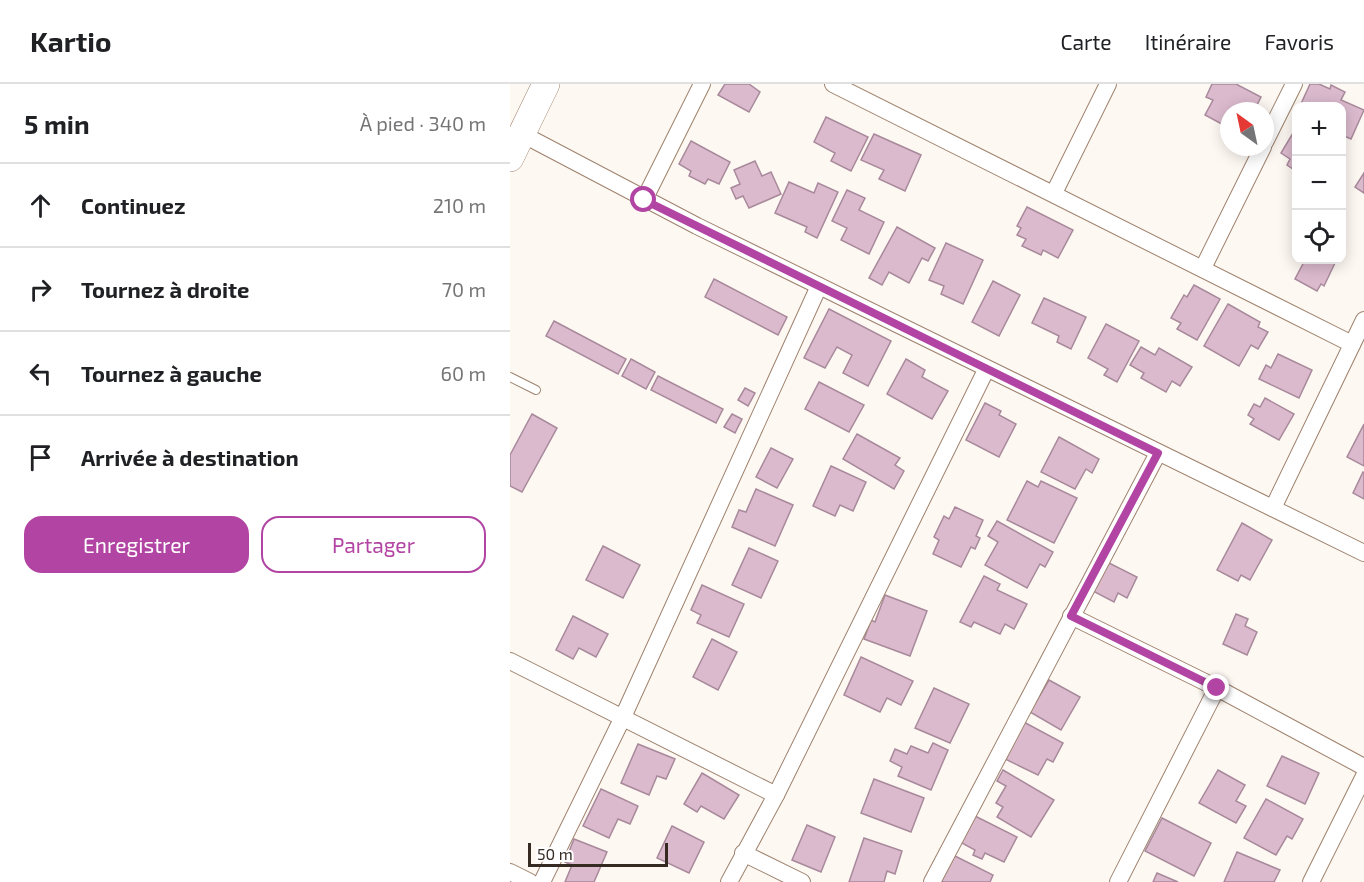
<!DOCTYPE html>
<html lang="fr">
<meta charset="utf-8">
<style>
:root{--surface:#fff;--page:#f2f2f2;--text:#202124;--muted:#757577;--line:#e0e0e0;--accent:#b244a3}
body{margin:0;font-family:"Exo 2",sans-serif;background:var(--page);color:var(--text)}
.controls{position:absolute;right:18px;top:18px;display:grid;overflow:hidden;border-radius:12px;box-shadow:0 3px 15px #0003}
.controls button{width:54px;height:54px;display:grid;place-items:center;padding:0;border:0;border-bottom:2px solid var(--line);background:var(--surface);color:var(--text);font:30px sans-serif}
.compass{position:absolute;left:710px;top:18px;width:54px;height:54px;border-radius:50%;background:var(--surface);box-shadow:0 3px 15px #0003;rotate:327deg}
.scale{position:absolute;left:18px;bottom:15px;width:140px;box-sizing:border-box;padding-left:6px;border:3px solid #362b22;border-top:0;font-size:16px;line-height:21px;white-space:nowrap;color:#362b22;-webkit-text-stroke:4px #fff;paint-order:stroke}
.stop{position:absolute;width:18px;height:18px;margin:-14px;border:4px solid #b244a3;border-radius:50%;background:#fff}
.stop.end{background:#b244a3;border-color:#fff;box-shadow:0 2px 6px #0008}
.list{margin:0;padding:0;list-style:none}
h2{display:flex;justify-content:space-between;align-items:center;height:78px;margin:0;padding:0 24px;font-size:26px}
h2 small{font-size:20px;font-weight:400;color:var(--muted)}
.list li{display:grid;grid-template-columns:39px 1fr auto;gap:18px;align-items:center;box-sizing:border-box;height:84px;padding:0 24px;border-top:2px solid var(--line)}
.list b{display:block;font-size:22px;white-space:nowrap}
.list em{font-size:20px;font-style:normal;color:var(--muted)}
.actions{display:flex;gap:12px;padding:18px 24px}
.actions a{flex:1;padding:14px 0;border:2px solid var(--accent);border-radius:18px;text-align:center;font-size:21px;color:var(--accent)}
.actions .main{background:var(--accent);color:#fff}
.icon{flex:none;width:33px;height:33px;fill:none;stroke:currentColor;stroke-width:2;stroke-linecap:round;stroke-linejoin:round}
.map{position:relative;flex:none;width:854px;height:798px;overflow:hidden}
header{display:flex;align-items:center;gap:36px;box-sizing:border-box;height:84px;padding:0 30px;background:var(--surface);border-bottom:2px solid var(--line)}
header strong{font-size:28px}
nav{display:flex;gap:33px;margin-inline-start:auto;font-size:21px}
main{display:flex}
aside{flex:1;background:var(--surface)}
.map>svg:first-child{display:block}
.building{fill:#dbbacd;stroke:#a8899b;stroke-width:1.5}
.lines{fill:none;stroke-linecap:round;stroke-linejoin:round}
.service-casing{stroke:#9e826d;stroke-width:10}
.minor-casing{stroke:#9e826d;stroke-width:18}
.primary-casing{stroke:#9e826d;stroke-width:28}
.service{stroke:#fff;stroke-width:8}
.minor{stroke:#fff;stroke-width:16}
.primary{stroke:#fff;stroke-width:27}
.route{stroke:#b244a3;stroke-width:8}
</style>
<header>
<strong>Kartio</strong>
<nav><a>Carte</a><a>Itinéraire</a><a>Favoris</a></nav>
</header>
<main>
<aside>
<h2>5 min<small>À pied · 340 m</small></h2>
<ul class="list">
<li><svg class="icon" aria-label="ahead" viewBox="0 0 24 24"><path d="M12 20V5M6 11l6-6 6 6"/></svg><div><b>Continuez</b></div><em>210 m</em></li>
<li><svg class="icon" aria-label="right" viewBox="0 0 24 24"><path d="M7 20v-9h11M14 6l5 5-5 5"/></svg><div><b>Tournez à droite</b></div><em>70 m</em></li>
<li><svg class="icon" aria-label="left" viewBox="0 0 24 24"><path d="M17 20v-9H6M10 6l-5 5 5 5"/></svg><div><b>Tournez à gauche</b></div><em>60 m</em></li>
<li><svg class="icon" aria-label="arrive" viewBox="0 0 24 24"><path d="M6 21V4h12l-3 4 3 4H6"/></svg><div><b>Arrivée à destination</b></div></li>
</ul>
<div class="actions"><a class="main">Enregistrer</a><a>Partager</a></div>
</aside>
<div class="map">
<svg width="854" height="798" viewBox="0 0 854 798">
<rect width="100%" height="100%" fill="#fef8f3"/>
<g class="building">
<polygon points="215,0 239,0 250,8 239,28 208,11"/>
<polygon points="702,0 726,0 751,13 744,27 719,27 719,44 695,31 703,16 696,13"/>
<polygon points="800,0 809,0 820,5 821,1 835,8 831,16 854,26 841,55 832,51 832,22 790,22"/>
<polygon points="316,33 358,53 341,87 321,77 325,69 304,58"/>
<polygon points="786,44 786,87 777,81 780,75 771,69"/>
<polygon points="364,50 411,71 395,107 369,95 374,86 351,76"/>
<polygon points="181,57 220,78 209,100 198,95 195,100 179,92 181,87 169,80"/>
<polygon points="245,77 252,92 261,88 271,110 239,124 233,112 226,115 221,104 230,100 224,86"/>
<polygon points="854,89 854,109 845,103"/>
<polygon points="279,98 304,109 308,99 328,108 307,154 295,148 297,143 265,129"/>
<polygon points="337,106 355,114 349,126 374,138 359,170 331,156 337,144 322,137"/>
<polygon points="517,123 563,146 548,174 533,166 531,171 512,162 516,155 507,151 511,144 507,142"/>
<polygon points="387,143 425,164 418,177 412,174 399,199 379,188 372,201 359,194"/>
<polygon points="436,159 473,176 453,220 431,210 434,202 419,196"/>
<polygon points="795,176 818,176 825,179 814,202 811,200 807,207 785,195"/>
<polygon points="204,195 277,233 268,251 195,213"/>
<polygon points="483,197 510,211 489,252 462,238"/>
<polygon points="684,201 710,215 687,256 667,245 671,239 661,234 674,211 677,213"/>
<polygon points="534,214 576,233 561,265 547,258 549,252 522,239"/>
<polygon points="718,220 750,238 748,243 758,248 748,265 741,261 729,282 694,262"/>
<polygon points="319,225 381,257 358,302 333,289 342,271 327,263 315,284 294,274"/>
<polygon points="44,237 116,275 108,290 36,252"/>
<polygon points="596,240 629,257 607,298 594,291 598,285 578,274"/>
<polygon points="631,263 645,271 649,264 682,283 670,302 662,297 656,308 631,294 634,289 620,281"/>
<polygon points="768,270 802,286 789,314 749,295 756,281 761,284"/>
<polygon points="121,275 145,288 136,305 112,292"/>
<polygon points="396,275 415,286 412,293 438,307 422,335 377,310"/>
<polygon points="148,292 213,325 206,339 141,306"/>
<polygon points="309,298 354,321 339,348 295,325"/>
<polygon points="235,304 245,309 238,322 228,316"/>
<polygon points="755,314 784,330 769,356 740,340 744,335 738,331 744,320 750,323"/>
<polygon points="475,319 491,327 489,331 506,340 489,373 456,356"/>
<polygon points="22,330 47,344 12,408 0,402 0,371"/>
<polygon points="222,330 232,335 225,349 214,343"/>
<polygon points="854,340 854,382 837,373"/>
<polygon points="347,350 390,374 385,381 394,387 384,405 333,375"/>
<polygon points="549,353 589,375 582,389 576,385 565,405 531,388"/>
<polygon points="261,364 283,375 267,404 246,393"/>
<polygon points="321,382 356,398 343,427 330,421 325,432 303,422"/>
<polygon points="853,388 854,389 854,415 843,409"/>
<polygon points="517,397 528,403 531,397 567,414 544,459 497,436"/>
<polygon points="246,405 283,421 265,462 222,443 229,426 236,428"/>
<polygon points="445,423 473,436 466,452 470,454 465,465 461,463 451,483 423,470 429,456 424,453 434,432 439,435"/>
<polygon points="487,437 543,468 535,483 530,480 517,504 475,481 488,458 478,452"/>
<polygon points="732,439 762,456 740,496 731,491 728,497 707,486"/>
<polygon points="93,462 130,481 113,514 76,496"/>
<polygon points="239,464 268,477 251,514 222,501"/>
<polygon points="595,477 627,493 617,514 608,509 604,518 581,506"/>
<polygon points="474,492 490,500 487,506 517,520 504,545 495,540 490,550 464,538 461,543 450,538"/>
<polygon points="192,501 234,520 219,553 187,539 191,531 181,526"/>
<polygon points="375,511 417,527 400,572 354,555 361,536 365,538"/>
<polygon points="726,530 738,535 735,542 747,548 737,571 713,560"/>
<polygon points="63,532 98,550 86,573 69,564 63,575 46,566"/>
<polygon points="202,555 227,568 208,606 183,593"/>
<polygon points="351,573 403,597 391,621 377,614 370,628 334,611"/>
<polygon points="539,596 570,613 551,646 520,628"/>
<polygon points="424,604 459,620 440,659 405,644"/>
<polygon points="510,636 553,659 543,678 537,675 528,691 491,673"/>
<polygon points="423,659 438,666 421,706 388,692 392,683 380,677 385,665 397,670 401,662 418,669"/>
<polygon points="128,660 165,675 156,695 147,692 139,711 111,699"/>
<polygon points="772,672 809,689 795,720 757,702"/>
<polygon points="493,686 544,716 521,753 487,733 493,723 486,719 496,702 487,697"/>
<polygon points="708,686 735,701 726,717 736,722 726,739 689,719"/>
<polygon points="192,689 229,711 214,735 191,722 187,728 174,720"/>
<polygon points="364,695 414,714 401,748 351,729"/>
<polygon points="91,705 128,722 120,740 108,735 99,754 73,742"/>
<polygon points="756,715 793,735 782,755 777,752 766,771 734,754"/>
<polygon points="463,731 507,753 494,778 475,769 472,775 463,771 465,766 450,758"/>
<polygon points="652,734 701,759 684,792 635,767"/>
<polygon points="297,741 325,753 311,788 282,776"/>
<polygon points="162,742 194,758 179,789 147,774"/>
<polygon points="354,754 392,767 385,790 377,787 374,798 339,798"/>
<polygon points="64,755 97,768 84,798 55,798 62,781 55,778"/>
<polygon points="727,768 770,786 764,798 714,798"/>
<polygon points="441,770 483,791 480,798 427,798"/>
<polygon points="647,789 668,798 643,798"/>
</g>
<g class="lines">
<defs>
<polyline id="service" points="0,293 26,306"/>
<g id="minor">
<polyline points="323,0 842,260"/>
<polyline points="12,50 187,142 854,469"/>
<polyline points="755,58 784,0"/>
<polyline points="544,109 598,0"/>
<polyline points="134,116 192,0"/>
<polyline points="693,184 753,63"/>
<polyline points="763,424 854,236"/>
<polyline points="561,532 707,604 854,683"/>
<polyline points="0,577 266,711"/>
<polyline points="233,769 292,798"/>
<polyline points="0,788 20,798"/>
<polyline points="32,798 113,633 309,202"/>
<polyline points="219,798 266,711 476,286"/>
<polyline points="422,798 648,369"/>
<polyline points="608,798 707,604"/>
<polyline points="801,798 854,692"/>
</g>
<polyline id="primary" points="0,74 36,0"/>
</defs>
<use href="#service" class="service-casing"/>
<use href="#minor" class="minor-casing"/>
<use href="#primary" class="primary-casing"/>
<use href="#service" class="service"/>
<use href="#minor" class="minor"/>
<use href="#primary" class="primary"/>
</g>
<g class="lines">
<polyline class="route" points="134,116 648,369 561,532 707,604"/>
</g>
</svg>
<div class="controls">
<button>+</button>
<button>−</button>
<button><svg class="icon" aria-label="locate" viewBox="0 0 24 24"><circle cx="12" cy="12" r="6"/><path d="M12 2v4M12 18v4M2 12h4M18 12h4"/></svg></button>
</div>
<svg class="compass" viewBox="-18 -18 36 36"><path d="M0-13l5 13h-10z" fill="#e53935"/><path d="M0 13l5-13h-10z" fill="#757577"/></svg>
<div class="scale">50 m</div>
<div class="stop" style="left:134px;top:116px"></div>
<div class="stop end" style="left:707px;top:604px"></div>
</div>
</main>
